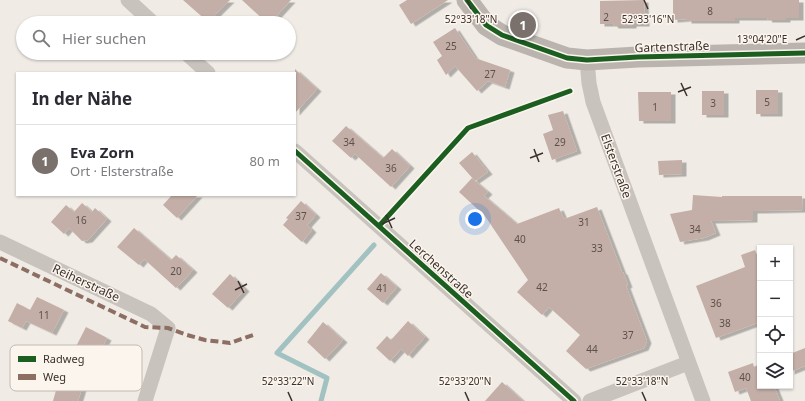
<!DOCTYPE html>
<html lang="de">
<meta charset="utf-8">
<style>
:root{--surface:#fff;--page:#f7f7f7;--text:#2b2b33;--muted:#7c7c81;--line:#e1e1e2;--accent:#7a716c}
body{margin:0;font-family:"Noto Sans",sans-serif;background:var(--page);color:var(--text)}
.controls{position:absolute;right:12px;bottom:12px;display:grid;overflow:hidden;border-radius:0px;box-shadow:0 1px 3px #0004}
.controls button{width:36px;height:36px;display:grid;place-items:center;padding:0;border:0;border-bottom:1px solid var(--line);background:var(--surface);color:var(--text);font:20px sans-serif}
.you{position:absolute;left:475px;top:219px;width:14px;height:14px;margin:-10px;border:3px solid #fff;border-radius:50%;background:#1a73e8;box-shadow:0 0 0 6px #1a73e833}
.badge{display:grid;place-items:center;width:26px;height:26px;border-radius:50%;background:var(--accent);color:#fff;font-size:13px;font-weight:700}
.pin{position:absolute;translate:-50% -50%;border:2px solid #fff;box-shadow:0 1px 4px #0006}
.list{margin:0;padding:0;list-style:none}
h2{display:flex;justify-content:space-between;align-items:center;height:52px;margin:0;padding:0 16px;font-size:17px}
h2 small{font-size:13px;font-weight:400;color:var(--muted)}
.list li{display:grid;grid-template-columns:26px 1fr auto;gap:12px;align-items:center;box-sizing:border-box;height:72px;padding:0 16px;border-top:1px solid var(--line)}
.list b{display:block;font-size:15px;white-space:nowrap}
.list p{margin:0;font-size:13px;white-space:nowrap;color:var(--muted)}
.list em{font-size:13px;font-style:normal;color:var(--muted)}
.icon{flex:none;width:22px;height:22px;fill:none;stroke:currentColor;stroke-width:2;stroke-linecap:round;stroke-linejoin:round}
.map{position:relative;flex:none;width:805px;height:401px;overflow:hidden}
.search{position:absolute;background:var(--surface);box-shadow:0 1px 3px #0004;left:16px;top:16px;width:280px;height:44px;display:flex;align-items:center;gap:10px;box-sizing:border-box;padding:0 14px;border-radius:22px;color:var(--muted);font-size:15px}
.panel{position:absolute;background:var(--surface);box-shadow:0 1px 3px #0004;left:16px;top:72px;width:280px;height:124px;border-radius:0px}
.map>svg:first-child{display:block}
.lines{fill:none;stroke-linecap:round;stroke-linejoin:round}
.stream{stroke:#a1c2c1;stroke-width:5}
.building{fill:#c3afa7;filter:url(#shadow)}
.street{stroke:#c9c3be;stroke-width:15}
.secondary{stroke:#bab3ae;stroke-width:21}
.quiet{stroke:#8d6e63;stroke-width:4;stroke-dasharray:8 4;stroke-linecap:butt}
.cycleway-casing{stroke:#fbf5ee;stroke-width:8}
.cycleway{stroke:#1b5e20;stroke-width:5}
.ticks{fill:none;stroke:#3b302b;stroke-width:1.5}
.labels{text-anchor:middle;stroke-width:3;stroke-linejoin:round;paint-order:stroke}
.number-label{font-size:10px;fill:#5d504a}
.street-label{font-size:12px;fill:#3b302b;stroke:#fbf5ee}
.key{fill:#fbf5ee;stroke:#c1bab4;stroke-width:1}
.key-label{font-size:11px;fill:#3b302b}
.ticks-label{font-size:10px;text-anchor:middle;fill:#3b302b;stroke:#fbf5ee;stroke-width:3;stroke-linejoin:round;paint-order:stroke}
</style>
<div class="map">
<svg width="805" height="401" viewBox="0 0 805 401">
<defs>
<filter id="shadow"><feDropShadow dx="4.5" dy="2.5" stdDeviation="0" flood-color="#0004"/></filter>
</defs>
<rect width="100%" height="100%" fill="#f0ebe5"/>
<g class="lines">
<polyline class="stream" points="321,401 327,378 277,353 374,245"/>
</g>
<g class="building">
<polygon points="183,0 230,0 208,22"/>
<polygon points="242,0 291,0 270,23 267,23"/>
<polygon points="407,0 448,0 411,24 399,5"/>
<polygon points="644,0 645,24 632,24 632,26 614,26 613,24 600,24 600,1"/>
<polygon points="673,0 799,0 799,18 786,18 786,20 768,20 767,18 735,18 735,21 687,21 687,19 673,20"/>
<polygon points="455,28 475,58 510,70 505,87 488,81 477,91 455,66 446,75 437,60 442,56 433,42"/>
<polygon points="295,69 317,89 295,113"/>
<rect x="756" y="90" width="22" height="24"/>
<rect x="702" y="91" width="22" height="24"/>
<polygon points="638,92 671,92 671,121 639,121"/>
<polygon points="563,111 577,151 552,160 543,134 553,130 548,115"/>
<polygon points="346,126 383,158 392,149 410,166 391,187 355,154 351,158 332,141"/>
<polygon points="472,152 488,172 475,181 488,192 484,196 517,224 559,208 564,219 597,207 622,272 623,272 628,285 626,286 647,341 644,348 586,369 566,351 580,335 549,307 542,315 517,292 528,280 485,216 459,192 472,178 475,181 459,163"/>
<polygon points="682,160 682,174 659,175 658,161"/>
<polygon points="172,195 198,195 177,218 163,205"/>
<polygon points="693,195 722,197 722,196 802,196 803,210 753,211 753,220 711,221 716,233 704,238 680,242 670,214 692,210"/>
<polygon points="301,201 316,215 307,225 312,230 302,242 283,225 288,219 286,218"/>
<polygon points="82,203 92,212 95,208 107,219 88,240 82,241 69,228 64,234 51,222 66,205 74,212"/>
<polygon points="134,228 171,260 176,255 193,270 176,288 144,259 139,265 117,247"/>
<polygon points="755,250 760,263 760,322 716,338 696,286 745,267 741,255"/>
<polygon points="381,273 397,287 383,303 367,289"/>
<polygon points="230,274 245,289 228,308 212,294"/>
<polygon points="37,297 64,310 52,333 26,321 22,328 8,321 17,303 30,310"/>
<polygon points="408,321 425,337 408,356 401,349 390,361 376,348 387,336 391,340"/>
<polygon points="323,322 343,340 325,359 307,342"/>
<polygon points="86,327 107,338 95,361 91,359 78,401 53,401 62,369 64,370"/>
<polygon points="805,348 805,366 790,372 790,354"/>
<polygon points="753,363 754,367 760,365 760,386 774,386 780,401 751,401 746,388 735,392 728,372"/>
<polygon points="502,382 523,401 485,401"/>
</g>
<g class="lines">
<g class="street">
<polyline points="128,0 153,23"/>
<polyline points="186,53 208,73"/>
<polyline points="587,60 589,83 593,102 703,401"/>
<polyline points="295,151 574,401"/>
<polyline points="0,242 151,314 168,328 145,401"/>
<polyline points="590,401 688,363"/>
</g>
<polyline class="secondary" points="467,0 486,25 502,35 567,58 587,60 638,57 805,53"/>
<polyline class="quiet" points="0,258 145,327 168,328 187,335 205,340 230,343 253,335"/>
<defs>
<g id="cycleway">
<polyline points="467,0 486,25 502,35 567,58 587,60 638,57 805,53"/>
<polyline points="295,151 574,401"/>
<polyline points="379,226 468,128 570,91"/>
</g>
</defs>
<use href="#cycleway" class="cycleway-casing"/>
<use href="#cycleway" class="cycleway"/>
</g>
<path class="ticks" d="M467,0l4,9M644,0l4,9M796,40l9,-4M681,83l6,13M678,92l13,-5M534,149l5,13M530,158l13,-5M386,215l6,13M382,224l13,-6M238,281l6,12M235,290l12,-6M288,392l4,9M465,392l4,9M642,392l4,9"/>
<g class="labels">
<g class="number-label">
<text x="710" y="15">8</text>
<text x="606" y="21">2</text>
<text x="451" y="50">25</text>
<text x="490" y="78">27</text>
<text x="767" y="106">5</text>
<text x="713" y="107">3</text>
<text x="655" y="111">1</text>
<text x="349" y="146">34</text>
<text x="560" y="146">29</text>
<text x="391" y="172">36</text>
<text x="301" y="220">37</text>
<text x="81" y="224">16</text>
<text x="584" y="226">31</text>
<text x="695" y="233">34</text>
<text x="520" y="243">40</text>
<text x="597" y="252">33</text>
<text x="176" y="275">20</text>
<text x="542" y="291">42</text>
<text x="382" y="292">41</text>
<text x="716" y="307">36</text>
<text x="44" y="319">11</text>
<text x="725" y="327">38</text>
<text x="628" y="339">37</text>
<text x="592" y="353">44</text>
<text x="745" y="381">40</text>
</g>
<g class="street-label">
<text transform="translate(672 47) rotate(-2)" y="4">Gartenstraße</text>
<text transform="translate(616 166) rotate(70)" y="4">Elsterstraße</text>
<text transform="translate(441 269) rotate(42)" y="4">Lerchenstraße</text>
<text transform="translate(86 283) rotate(25)" y="4">Reiherstraße</text>
</g>
</g>
<rect x="10" y="345" width="132" height="46" rx="6" class="key"/>
<rect x="18" y="356" width="18" height="6" fill="#1b5e20"/>
<rect x="18" y="374" width="18" height="6" fill="#8d6e63"/>
<g class="key-label">
<text x="43" y="363">Radweg</text>
<text x="43" y="381">Weg</text>
</g>
<g class="ticks-label">
<text x="471" y="23">52°33'18"N</text>
<text x="648" y="23">52°33'16"N</text>
<text x="762" y="43">13°04'20"E</text>
<text x="288" y="385">52°33'22"N</text>
<text x="465" y="385">52°33'20"N</text>
<text x="642" y="385">52°33'18"N</text>
</g>
</svg>
<div class="controls">
<button>+</button>
<button>−</button>
<button><svg class="icon" aria-label="locate" viewBox="0 0 24 24"><circle cx="12" cy="12" r="6"/><path d="M12 2v4M12 18v4M2 12h4M18 12h4"/></svg></button>
<button><svg class="icon" aria-label="layers" viewBox="0 0 24 24"><path d="M12 4l9 5-9 5-9-5zM3 14l9 5 9-5"/></svg></button>
</div>
<div class="you"></div>
<div class="pin badge" style="left:523px;top:25px">1</div>
<div class="search"><svg class="icon" aria-label="search" viewBox="0 0 24 24"><circle cx="10" cy="10" r="6"/><path d="M15 15l6 6"/></svg>Hier suchen</div>
<section class="panel">
<h2>In der Nähe<small></small></h2>
<ul class="list">
<li><span class="badge">1</span><div><b>Eva Zorn</b><p>Ort · Elsterstraße</p></div><em>80 m</em></li>
</ul>
</section>
</div>
